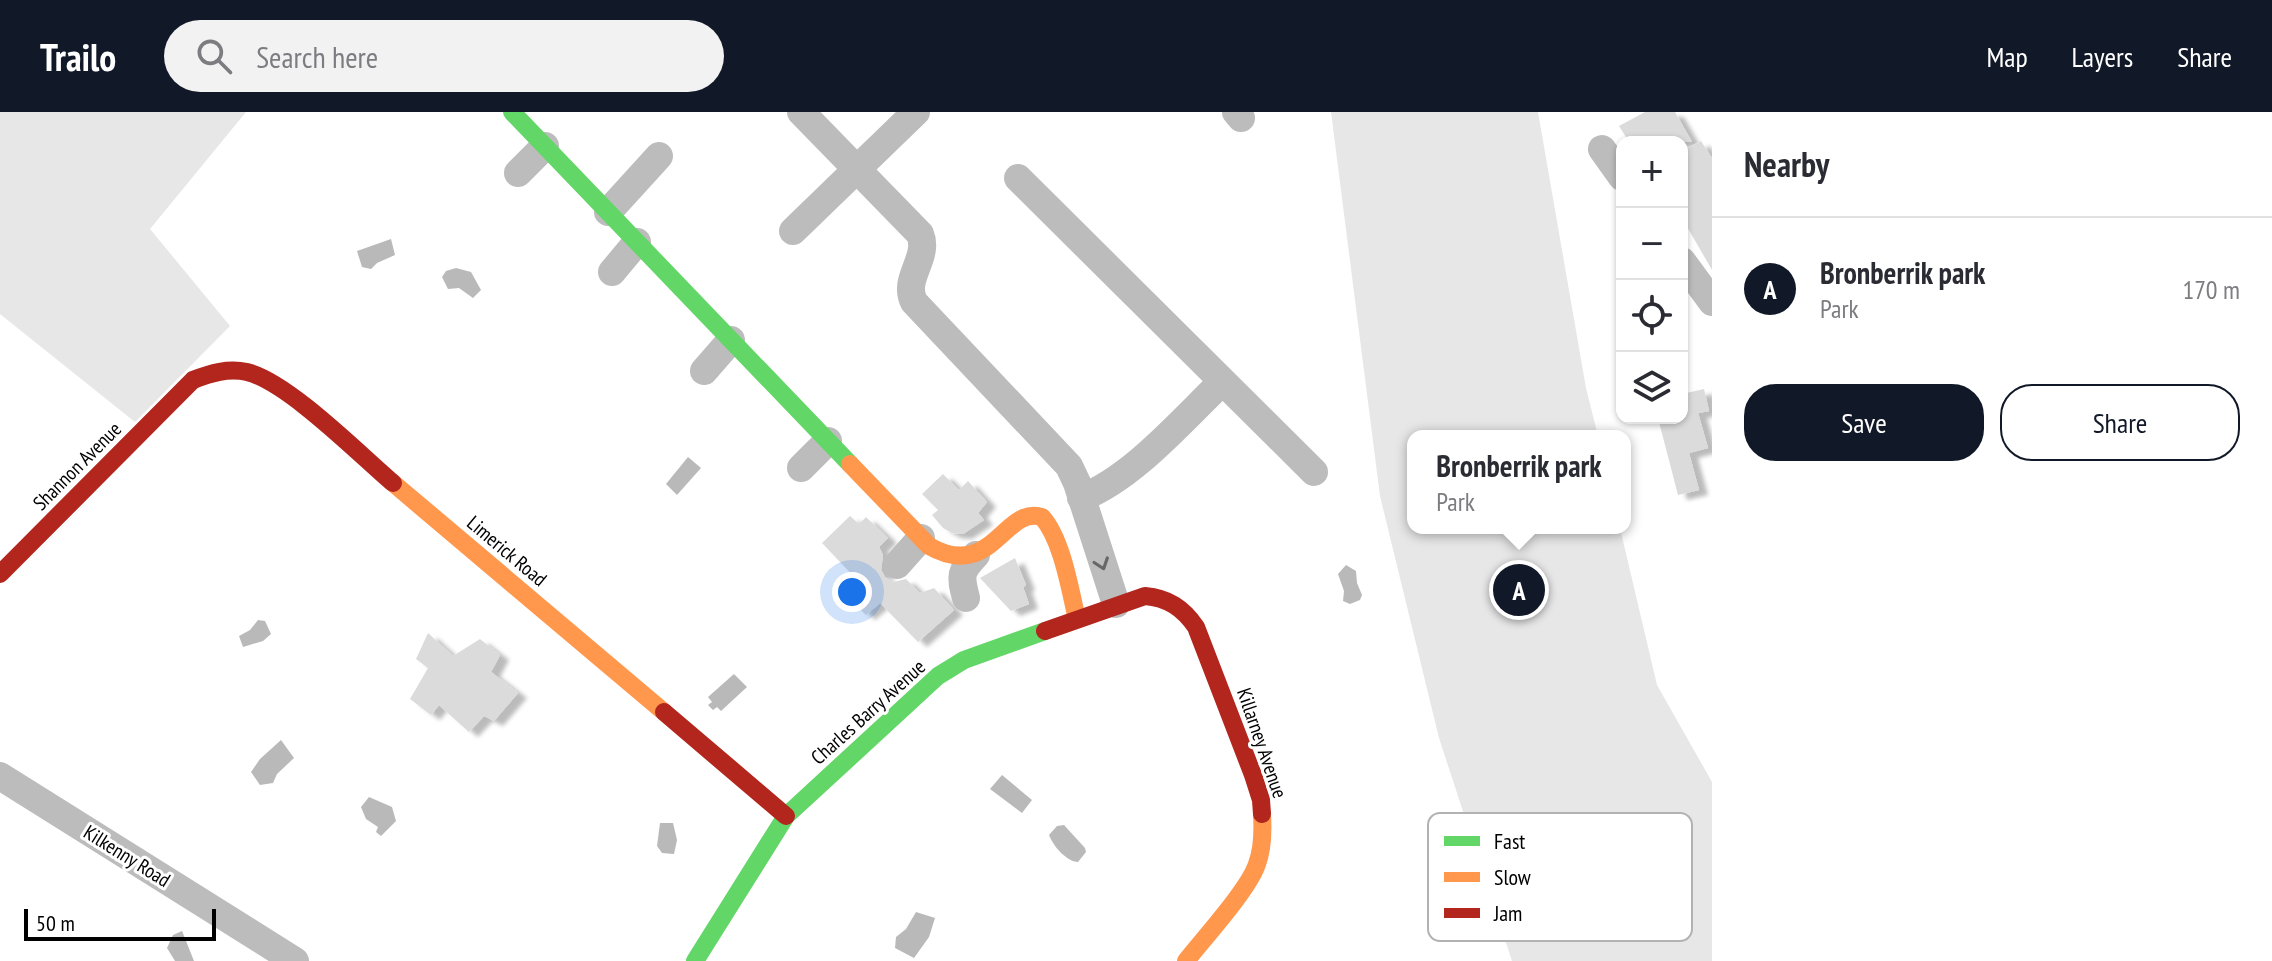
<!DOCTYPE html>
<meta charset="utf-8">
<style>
:root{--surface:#fff;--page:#f2f2f3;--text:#2b2b33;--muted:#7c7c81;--line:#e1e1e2;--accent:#111827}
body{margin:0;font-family:"PT Sans Narrow",sans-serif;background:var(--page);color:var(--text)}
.controls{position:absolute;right:24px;top:24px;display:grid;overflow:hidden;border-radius:16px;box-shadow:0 2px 6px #0004}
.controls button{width:72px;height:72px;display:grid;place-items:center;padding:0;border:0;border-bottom:2px solid var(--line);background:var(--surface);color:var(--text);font:40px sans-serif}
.scale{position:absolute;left:24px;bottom:20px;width:192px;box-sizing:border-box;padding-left:8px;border:4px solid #000;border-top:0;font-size:22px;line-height:28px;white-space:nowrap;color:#000;-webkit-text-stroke:6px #fff;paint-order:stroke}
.you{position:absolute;left:852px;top:480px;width:28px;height:28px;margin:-20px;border:6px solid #fff;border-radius:50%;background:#1a73e8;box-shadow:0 0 0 12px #1a73e833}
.badge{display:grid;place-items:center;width:52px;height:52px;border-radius:50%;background:var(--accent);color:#fff;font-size:26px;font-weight:700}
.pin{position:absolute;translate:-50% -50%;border:4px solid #fff;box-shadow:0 2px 8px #0006}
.popup{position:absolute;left:1407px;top:318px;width:224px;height:104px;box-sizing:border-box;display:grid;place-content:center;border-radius:16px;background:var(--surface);filter:drop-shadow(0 2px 6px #0005);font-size:26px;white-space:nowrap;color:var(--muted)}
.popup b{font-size:30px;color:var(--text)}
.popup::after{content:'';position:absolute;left:50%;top:100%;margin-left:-16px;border:16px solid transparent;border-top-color:var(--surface)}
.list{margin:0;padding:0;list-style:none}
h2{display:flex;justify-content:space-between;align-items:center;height:104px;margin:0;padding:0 32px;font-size:34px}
h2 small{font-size:26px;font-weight:400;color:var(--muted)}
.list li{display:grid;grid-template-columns:52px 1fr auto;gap:24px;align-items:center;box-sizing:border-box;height:144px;padding:0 32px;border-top:2px solid var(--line)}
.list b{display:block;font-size:30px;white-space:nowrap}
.list p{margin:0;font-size:26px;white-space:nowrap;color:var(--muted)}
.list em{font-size:26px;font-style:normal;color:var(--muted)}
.actions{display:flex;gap:16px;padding:24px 32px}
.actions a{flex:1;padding:18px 0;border:2px solid var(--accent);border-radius:32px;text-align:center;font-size:28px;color:var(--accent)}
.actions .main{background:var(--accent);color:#fff}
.icon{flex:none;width:44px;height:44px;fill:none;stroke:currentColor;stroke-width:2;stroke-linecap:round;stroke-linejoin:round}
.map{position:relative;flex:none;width:1712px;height:849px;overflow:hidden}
header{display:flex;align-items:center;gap:48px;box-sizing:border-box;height:112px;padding:0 40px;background:var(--accent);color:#fff}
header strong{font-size:38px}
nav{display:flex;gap:44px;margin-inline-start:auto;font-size:28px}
.search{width:560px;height:72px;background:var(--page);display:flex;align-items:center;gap:20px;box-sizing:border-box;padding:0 28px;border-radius:44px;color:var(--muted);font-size:30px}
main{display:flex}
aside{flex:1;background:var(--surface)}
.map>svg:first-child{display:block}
.green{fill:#e7e7e7}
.water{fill:#b9b9b9}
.building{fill:#dbdbdb;filter:url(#shadow)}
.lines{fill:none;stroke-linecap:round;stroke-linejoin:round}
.street{stroke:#bcbcbc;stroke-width:28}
.fast{stroke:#63d668;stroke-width:18}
.slow{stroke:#ff974d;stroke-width:18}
.jam{stroke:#b3261e;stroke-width:18}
.oneway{stroke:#676767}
.labels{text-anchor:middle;stroke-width:6;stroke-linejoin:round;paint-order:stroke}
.street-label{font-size:20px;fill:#000;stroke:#fff}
.key{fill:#fff;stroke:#b2b2b2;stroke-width:2}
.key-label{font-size:22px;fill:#000}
</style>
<header>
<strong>Trailo</strong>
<div class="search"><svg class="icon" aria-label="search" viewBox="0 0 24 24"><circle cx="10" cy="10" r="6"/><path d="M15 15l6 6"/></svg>Search here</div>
<nav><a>Map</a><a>Layers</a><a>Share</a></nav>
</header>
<main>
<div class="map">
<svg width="1712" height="849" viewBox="0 0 1712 849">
<defs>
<filter id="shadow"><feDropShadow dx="9" dy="5" stdDeviation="2" flood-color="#0004"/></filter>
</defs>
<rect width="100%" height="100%" fill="#fff"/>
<g class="green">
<polygon points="0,0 246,0 150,117 230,214 135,310 0,202"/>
<polygon points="1331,0 1538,0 1586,276 1598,324 1413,324 1413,416 1620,416 1657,573 1712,670 1712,849 1512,849 1439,626 1380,384"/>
</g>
<g class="water">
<polygon points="391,127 395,143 377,151 371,157 362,155 357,139"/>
<polygon points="456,156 471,160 481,178 473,186 459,176 448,177 442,165 446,159"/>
<polygon points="688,345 701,356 677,383 666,372"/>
<polygon points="1346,453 1356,459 1357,471 1362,483 1360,488 1350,492 1343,489 1344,479 1338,462"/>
<polygon points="258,508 265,509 271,522 263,529 243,535 239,524 250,518"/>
<polygon points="734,562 747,575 721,599 717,595 713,598 708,593 712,590 708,585"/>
<polygon points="281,628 294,646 277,662 273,671 260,673 251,660 260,647"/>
<polygon points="1002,663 1032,688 1022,701 990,677"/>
<polygon points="369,685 392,695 396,709 381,724 376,720 378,715 366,707 361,695"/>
<polygon points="660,711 673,711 677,728 674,742 662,741 657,734"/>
<path d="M1064,713l21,23 1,4 -8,10c-11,0 -25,-16 -29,-27l8,-9z"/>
<polygon points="916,800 935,806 929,825 914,846 895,836 896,825 906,817"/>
<polygon points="182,819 194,849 175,849 167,836 173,823"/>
</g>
<g class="building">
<polygon points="1645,0 1675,0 1692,30 1629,30 1619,14"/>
<polygon points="1701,29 1712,46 1712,158 1682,106 1682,39"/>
<polygon points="1704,277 1709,299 1698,301 1708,336 1689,341 1699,378 1678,383 1659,310 1682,306 1682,282"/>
<polygon points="943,362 959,378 968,369 987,390 978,401 984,408 963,422 952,421 943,416 932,403 938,398 922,382"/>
<polygon points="850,404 859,412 866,405 888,426 879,435 883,443 881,458 885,465 894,470 906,467 920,481 934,476 954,498 918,530 880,491 866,503 847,484 860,471 822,431"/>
<polygon points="1015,446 1026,473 1023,475 1029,492 1011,499 980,466"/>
<polygon points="428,521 453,544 480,527 500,543 491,560 518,581 494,609 484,604 469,620 439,593 431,603 410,587 428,556 416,547"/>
</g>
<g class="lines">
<g class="street">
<path d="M801,0l119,122c10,24 -18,44 -6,68l155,164 8,17 39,121"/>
<polyline points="1236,0 1241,6"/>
<polyline points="1602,37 1622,65"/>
<polyline points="518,61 545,34"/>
<polyline points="1018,66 1314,360"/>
<polyline points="608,100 659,44"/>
<polyline points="793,119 916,0"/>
<polyline points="1682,149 1712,190"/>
<polyline points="612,160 637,130"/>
<polyline points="704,259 731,228"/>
<polyline points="801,356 828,329"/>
<path d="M1081,386c52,-20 101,-78 141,-116"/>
<polyline points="897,453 921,426"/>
<path d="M966,486c-6,-23 -6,-26 10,-43"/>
<polyline points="0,664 295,849"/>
</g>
<g class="fast">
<polyline points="512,0 850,352"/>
<polyline points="695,849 786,704 938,564 964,548 1045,519"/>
</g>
<g class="slow">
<path d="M850,352l79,82c63,36 75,-41 113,-29 20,22 28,73 35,102"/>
<polyline points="393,371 664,600"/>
<path d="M1186,849c18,-23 63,-72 71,-97 6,-16 6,-34 5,-50"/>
</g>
<g class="jam">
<path d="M0,462l193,-194c18,-7 35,-12 54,-8 41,10 112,82 146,111"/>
<path d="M1045,519l100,-35c23,2 38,12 51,31l57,148 8,25 1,14"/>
<polyline points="664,600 786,704"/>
</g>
</g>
<defs><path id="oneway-chevron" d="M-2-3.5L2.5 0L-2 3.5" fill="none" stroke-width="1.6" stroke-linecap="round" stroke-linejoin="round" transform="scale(2)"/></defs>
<use class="oneway" href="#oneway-chevron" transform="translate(1102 452) rotate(71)"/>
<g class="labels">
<g class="street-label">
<text transform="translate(77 354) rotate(-45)" y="7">Shannon Avenue</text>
<text transform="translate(507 439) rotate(40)" y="7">Limerick Road</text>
<text transform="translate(868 600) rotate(-42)" y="7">Charles Barry Avenue</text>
<text transform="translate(1262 631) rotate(71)" y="7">Killarney Avenue</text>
<text transform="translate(127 744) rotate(32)" y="7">Kilkenny Road</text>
</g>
</g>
<rect x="1428" y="701" width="264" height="128" rx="12" class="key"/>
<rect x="1444" y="724" width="36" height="10" fill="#63d668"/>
<rect x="1444" y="760" width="36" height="10" fill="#ff974d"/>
<rect x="1444" y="796" width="36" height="10" fill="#b3261e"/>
<g class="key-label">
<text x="1494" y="737">Fast</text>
<text x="1494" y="773">Slow</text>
<text x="1494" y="809">Jam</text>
</g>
</svg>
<div class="controls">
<button>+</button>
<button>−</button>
<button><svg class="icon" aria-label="locate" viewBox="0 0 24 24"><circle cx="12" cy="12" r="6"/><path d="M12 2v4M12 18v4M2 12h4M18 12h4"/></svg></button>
<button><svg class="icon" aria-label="layers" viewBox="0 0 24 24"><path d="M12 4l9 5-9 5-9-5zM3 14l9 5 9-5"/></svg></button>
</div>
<div class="scale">50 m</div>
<div class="you"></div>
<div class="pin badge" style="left:1519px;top:478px">A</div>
<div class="popup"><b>Bronberrik park</b>Park</div>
</div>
<aside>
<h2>Nearby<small></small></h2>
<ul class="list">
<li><span class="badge">A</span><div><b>Bronberrik park</b><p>Park</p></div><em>170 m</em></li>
</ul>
<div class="actions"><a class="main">Save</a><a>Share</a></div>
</aside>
</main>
